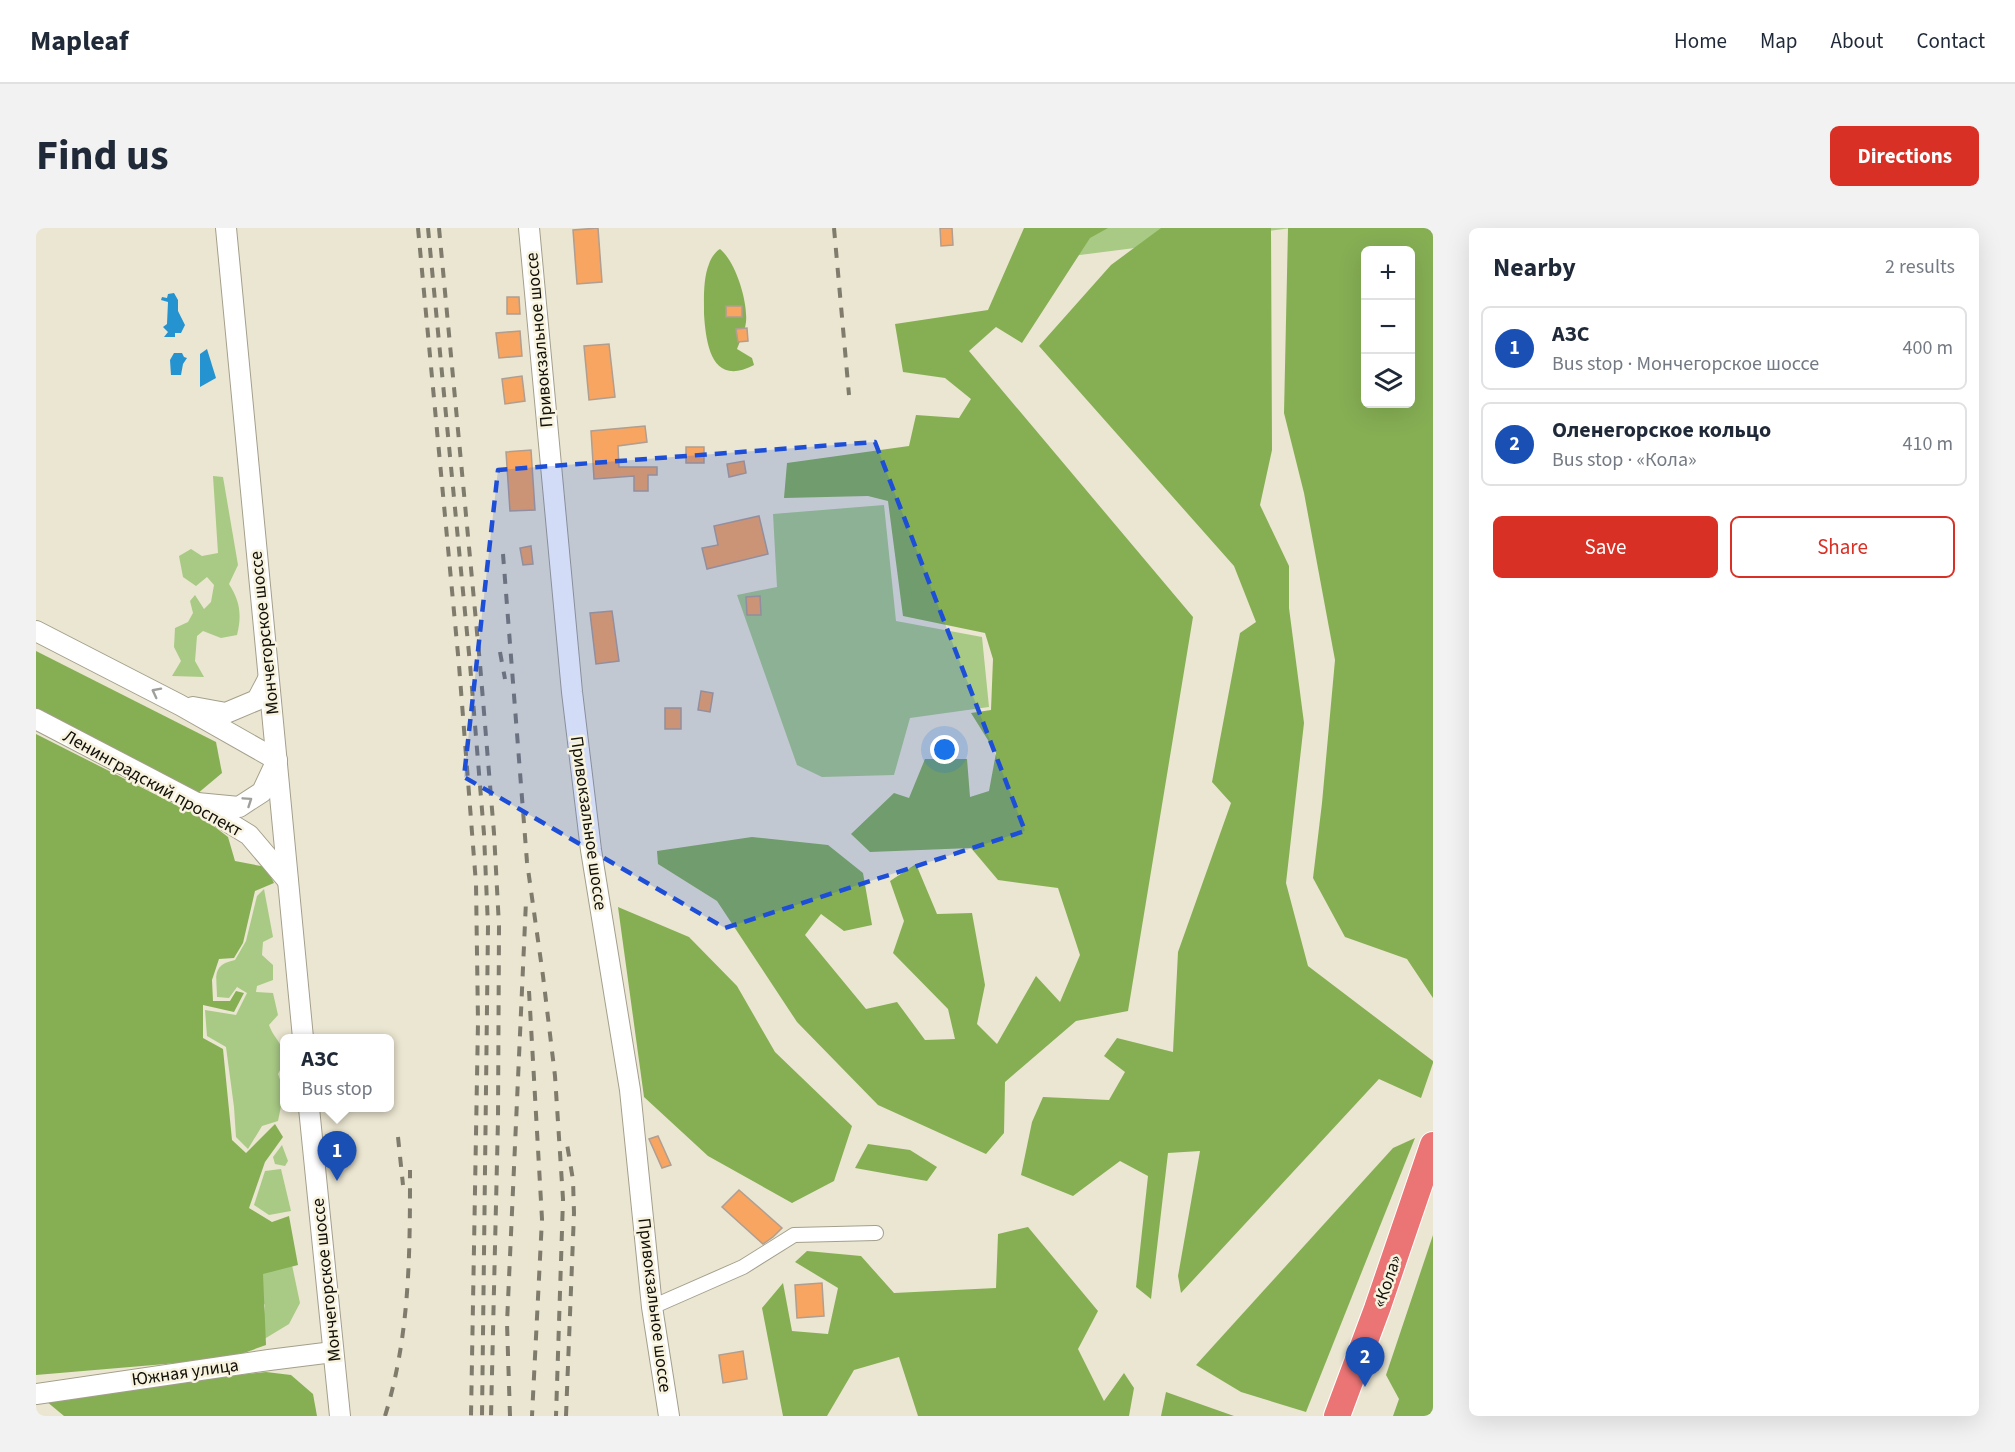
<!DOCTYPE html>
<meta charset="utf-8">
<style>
:root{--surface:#fff;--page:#f2f2f3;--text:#1f2937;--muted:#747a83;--line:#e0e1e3;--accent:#d93025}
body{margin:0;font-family:"Source Sans 3",sans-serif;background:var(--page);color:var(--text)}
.controls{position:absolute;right:18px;top:18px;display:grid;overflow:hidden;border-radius:9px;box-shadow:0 6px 24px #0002}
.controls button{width:54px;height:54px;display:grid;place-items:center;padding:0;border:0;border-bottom:2px solid var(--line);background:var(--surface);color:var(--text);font:30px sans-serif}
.you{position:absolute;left:909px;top:522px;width:21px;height:21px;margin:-15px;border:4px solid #fff;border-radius:50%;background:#1a73e8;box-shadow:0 0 0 9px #1a73e833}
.badge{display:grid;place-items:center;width:39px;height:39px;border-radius:50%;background:var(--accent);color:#fff;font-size:20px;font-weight:700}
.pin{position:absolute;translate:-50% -50px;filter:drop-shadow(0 2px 3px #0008)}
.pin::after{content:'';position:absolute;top:32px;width:21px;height:18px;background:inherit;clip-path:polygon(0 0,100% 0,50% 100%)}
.popup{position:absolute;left:244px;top:806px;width:114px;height:78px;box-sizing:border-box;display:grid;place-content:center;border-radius:9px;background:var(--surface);filter:drop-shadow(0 2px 4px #0005);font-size:20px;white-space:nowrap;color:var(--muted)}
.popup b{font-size:22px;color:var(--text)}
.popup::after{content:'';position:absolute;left:50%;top:100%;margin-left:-12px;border:12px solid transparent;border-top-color:var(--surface)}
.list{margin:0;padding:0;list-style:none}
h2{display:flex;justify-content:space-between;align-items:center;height:78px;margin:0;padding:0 24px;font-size:26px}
h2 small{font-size:20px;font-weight:400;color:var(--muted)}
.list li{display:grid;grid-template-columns:39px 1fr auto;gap:18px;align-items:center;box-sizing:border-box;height:84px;margin:0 12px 12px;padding:0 12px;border:2px solid var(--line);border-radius:9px}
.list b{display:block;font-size:22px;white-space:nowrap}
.list p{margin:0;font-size:20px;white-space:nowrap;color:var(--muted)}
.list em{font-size:20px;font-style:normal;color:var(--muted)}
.actions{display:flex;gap:12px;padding:18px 24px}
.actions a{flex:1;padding:14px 0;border:2px solid var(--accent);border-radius:9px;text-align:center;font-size:21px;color:var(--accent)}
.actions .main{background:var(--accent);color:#fff}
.icon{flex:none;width:33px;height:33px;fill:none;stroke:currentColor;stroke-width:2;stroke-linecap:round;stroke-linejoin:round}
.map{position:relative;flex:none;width:1397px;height:1188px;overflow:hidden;border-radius:9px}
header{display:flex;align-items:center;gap:36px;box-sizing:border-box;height:84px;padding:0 30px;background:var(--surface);border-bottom:2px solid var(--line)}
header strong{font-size:28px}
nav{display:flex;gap:33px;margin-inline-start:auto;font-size:21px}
.intro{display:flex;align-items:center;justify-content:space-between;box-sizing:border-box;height:144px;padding:0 36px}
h1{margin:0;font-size:42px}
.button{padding:15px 27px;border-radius:9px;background:var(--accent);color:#fff;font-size:21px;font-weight:700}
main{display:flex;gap:36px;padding:0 36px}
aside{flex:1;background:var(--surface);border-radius:9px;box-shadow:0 6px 24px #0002}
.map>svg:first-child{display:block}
.green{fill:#a8ca84}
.forest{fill:#86af54;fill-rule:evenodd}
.water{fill:#2593cf}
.building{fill:#f7a560;stroke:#af9e91;stroke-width:1.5}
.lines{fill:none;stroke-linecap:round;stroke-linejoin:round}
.street-casing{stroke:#a49f8c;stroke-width:16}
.secondary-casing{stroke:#a49f8c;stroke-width:22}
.highway-casing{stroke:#fff;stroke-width:28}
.street{stroke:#fff;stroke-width:14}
.secondary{stroke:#fff;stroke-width:20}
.highway{stroke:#eb7475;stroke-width:26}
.rail{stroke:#7f7c6e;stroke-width:4;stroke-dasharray:10 10;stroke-linecap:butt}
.oneway{stroke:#9f9f9c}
.marked{fill:#1d4ed8;fill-opacity:0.2;stroke:#1d4ed8;stroke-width:4.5;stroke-dasharray:12 8;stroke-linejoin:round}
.labels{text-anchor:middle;stroke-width:5;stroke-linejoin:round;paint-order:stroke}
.street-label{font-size:18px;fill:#100f08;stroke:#f8f3df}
</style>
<header>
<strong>Mapleaf</strong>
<nav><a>Home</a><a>Map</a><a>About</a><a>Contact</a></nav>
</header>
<div class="intro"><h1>Find us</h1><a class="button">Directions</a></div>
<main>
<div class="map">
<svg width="1397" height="1188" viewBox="0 0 1397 1188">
<rect width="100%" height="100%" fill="#ebe6d1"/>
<g class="green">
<polygon points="1016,0 1256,0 1036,28"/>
<path d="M177,248l10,1 15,88 -9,19c11,17 13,31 8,51l-16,3 -18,-7 -6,5 -2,25 9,16 -32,-1 9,-15 -7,-14 1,-19 13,-6 5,-9 -3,-12 5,-6 9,14 7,-7 3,-17 -7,-8 -11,9 -13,-9 -4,-21 12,-7 11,7 16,-3z"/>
<polygon points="848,277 860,393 946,409 953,479 874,490 858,547 786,549 761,537 701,367 741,359 737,286"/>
<path d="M228,661l9,48 -10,5 -1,13 11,10v15l-16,6 -1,6 17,1 5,22 -9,10c3,9 10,16 13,23 2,7 0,20 -4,26l6,17 -6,30 -16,5 -14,23 -12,-12 -2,-30 -8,-60 -19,-11 -2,-26 31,5 11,-22 -10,-6 -8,11 -12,-1c0,-20 -6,-32 18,-37l11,-19 11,-45z"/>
<polygon points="246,917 252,933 249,938 239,936 237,929"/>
<polygon points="245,941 255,983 233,987 218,977 229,943"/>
<polygon points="256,1037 264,1075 253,1096 225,1113 229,1077 217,1061 217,1041"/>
</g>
<g class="forest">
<polygon points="988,0 1072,0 1054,10 986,115 960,99 933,123 1157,389 1092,783 1040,793 969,854 968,905 950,926 842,877 761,794 681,673 622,636 621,623 716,609 792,617 827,645 836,697 808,703 785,686 769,707 830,781 861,774 889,812 919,811 912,781 857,725 868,693 854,653 880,636 901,686 936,685 949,757 941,796 961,816 1000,748 1024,774 1044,727 1022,660 962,652 935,620 834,624 815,606 858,565 873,570 889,531 931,531 934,569 953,563 960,525 935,485 955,482 957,431 949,405 867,388 852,273 832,268 748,270 751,235 873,218 880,187 923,190 935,171 909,150 867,144 859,96 952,82"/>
<polygon points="1125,0 1235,0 1236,222 1224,277 1253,338 1253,380 1268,495 1250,655 1272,738 1397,833 1397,835 1385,870 1343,851 1145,1065 1142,1048 1164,923 1132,925 1115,1071 1100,1059 1112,948 1084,933 1037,968 985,947 996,894 1007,869 1073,872 1089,844 1068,828 1081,810 1137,824 1142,724 1195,575 1176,554 1204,405 1220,394 1198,338 1003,118 1075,37"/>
<path d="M1252,0h145v770l-26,-39 -62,-22 -32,-59 9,-75 13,-143 -31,-167 -20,-80zM1330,22h44v154h-44z"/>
<path d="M684,21c16,13 28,53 26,73 -1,9 -6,19 -9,27l15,9 2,7c-42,22 -48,-20 -50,-51 0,-16 -1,-35 5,-50 2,-6 6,-12 11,-15z"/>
<polygon points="0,423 180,514 186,545 161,566 0,481"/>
<polygon points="0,506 170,592 192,609 199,633 230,639 238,655 219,663 207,715 198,730 183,731 176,752 177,773 194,773 200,763 208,765 198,784 167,777 167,810 187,821 196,912 210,925 239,896 247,909 229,934 213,980 236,994 253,988 262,1037 227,1046 230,1117 208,1125 153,1134 0,1147"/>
<polygon points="582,679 653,709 701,758 739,824 816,898 798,953 756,975 672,928 608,869"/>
<polygon points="1379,910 1270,1184 1205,1164 1160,1137 1357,920"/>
<polygon points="832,916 874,922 901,939 891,953 819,940"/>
<polygon points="992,999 1062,1083 1042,1121 1068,1173 1088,1145 1098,1160 1093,1188 882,1188 863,1129 818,1142 791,1188 747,1188 726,1080 747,1055 756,1103 792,1106 802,1060 759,1034 771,1023 825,1028 858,1065 960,1060 962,1006"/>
<polygon points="1397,1007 1397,1188 1357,1188 1363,1171 1350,1147"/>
<polygon points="230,1144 255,1147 277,1166 281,1188 28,1188 10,1173 83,1160"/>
<polygon points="1130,1164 1198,1188 1125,1188"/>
</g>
<g class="water">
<polygon points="138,65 142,72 142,83 149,97 145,105 139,105 139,109 128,109 132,104 127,99 131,96 132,74 125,72 126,69 131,70 132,66"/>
<polygon points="171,121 180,150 164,159 164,126"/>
<polygon points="138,125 146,125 148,129 151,130 147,136 145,147 135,147 134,132"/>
</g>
<g class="building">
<polygon points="562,0 566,54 541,56 537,2"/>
<polygon points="904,0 916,0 917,17 905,18"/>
<polygon points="471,69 483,69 484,86 471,86"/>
<rect x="690" y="78" width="16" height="11"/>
<polygon points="711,100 712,113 702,114 700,101"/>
<polygon points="484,103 486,128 463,130 460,105"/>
<polygon points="573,116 579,169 553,172 548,118"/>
<polygon points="486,148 489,173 469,176 466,151"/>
<polygon points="609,198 611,214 582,218 583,239 621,239 621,247 612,247 612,263 598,263 598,248 558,251 555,203"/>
<rect x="650" y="219" width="18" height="16"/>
<polygon points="495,222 499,282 474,283 470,224"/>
<polygon points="708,233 710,245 693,249 691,236"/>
<polygon points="723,288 732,326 671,341 666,320 682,317 678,298"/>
<polygon points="495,318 497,336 487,337 484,320"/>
<polygon points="724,368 725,387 711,387 710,369"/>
<polygon points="576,383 583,433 560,436 554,385"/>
<polygon points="665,463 677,465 674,484 662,482"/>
<rect x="629" y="480" width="16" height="21"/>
<polygon points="622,908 635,937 626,940 613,911"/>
<polygon points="703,962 746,1000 737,1009 727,1016 686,979"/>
<polygon points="786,1055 788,1088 761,1090 759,1057"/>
<polygon points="707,1123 711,1151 687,1155 683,1127"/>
</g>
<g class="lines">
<defs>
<polyline id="street" points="616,1079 707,1039 758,1007 840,1005"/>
<g id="secondary">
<polyline points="190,0 267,810"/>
<polyline points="493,0 536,464 555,622 594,862 616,1079 633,1188"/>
<polyline points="0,403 144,477 241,532 226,564 203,579 161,575"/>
<polyline points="157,479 190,485 221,472 232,451"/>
<polyline points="0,491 161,575 213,607 252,653"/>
<polyline points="273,880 304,1188"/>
<polyline points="0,1166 233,1132 297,1124"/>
</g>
<polyline id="highway" points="1301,1188 1341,1081 1397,917"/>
</defs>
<use href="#street" class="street-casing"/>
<use href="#secondary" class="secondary-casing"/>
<use href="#highway" class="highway-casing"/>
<use href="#street" class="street"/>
<use href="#secondary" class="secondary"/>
<use href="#highway" class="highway"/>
<g class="rail">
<polyline points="382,0 423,437 440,656 442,794 435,1188"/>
<polyline points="392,0 434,436 448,606 452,698 446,1188"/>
<polyline points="403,0 444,436 458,605 463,698 462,892 455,1188"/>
<polyline points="798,0 813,167"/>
<polyline points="467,326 491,634 507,748 519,848 527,971 520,1188"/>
<polyline points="464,424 469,451"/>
<polyline points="493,763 506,991 496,1188"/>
<polyline points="362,909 367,957"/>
<path d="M349,1188c25,-81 25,-162 25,-246"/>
<polyline points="474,1188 471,1095 490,673"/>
<polyline points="530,1188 538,985 537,952 531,916"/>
</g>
</g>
<defs><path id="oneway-chevron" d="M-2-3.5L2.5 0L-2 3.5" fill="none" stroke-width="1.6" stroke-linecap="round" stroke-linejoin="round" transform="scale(1.5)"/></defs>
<g class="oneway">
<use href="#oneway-chevron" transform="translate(120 464) rotate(-153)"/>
<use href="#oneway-chevron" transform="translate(212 573) rotate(-34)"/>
</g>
<path class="marked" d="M839,214l150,389 -300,97 -261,-151 34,-307z"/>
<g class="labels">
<g class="street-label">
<text transform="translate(503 112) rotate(-95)" y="6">Привокзальное шоссе</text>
<text transform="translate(228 405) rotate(-96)" y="6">Мончегорское шоссе</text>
<text transform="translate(117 555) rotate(29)" y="6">Ленинградский проспект</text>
<text transform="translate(553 595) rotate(82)" y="6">Привокзальное шоссе</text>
<text transform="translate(290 1052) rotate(-96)" y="6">Мончегорское шоссе</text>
<text transform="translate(1351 1053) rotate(-71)" y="6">«Кола»</text>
<text transform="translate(619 1077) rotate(83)" y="6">Привокзальное шоссе</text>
<text transform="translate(149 1144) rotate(-8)" y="6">Южная улица</text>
</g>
</g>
</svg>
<div class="controls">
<button>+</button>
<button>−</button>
<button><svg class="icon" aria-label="layers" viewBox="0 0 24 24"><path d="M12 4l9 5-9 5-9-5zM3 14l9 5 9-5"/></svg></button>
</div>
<div class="you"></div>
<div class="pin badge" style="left:301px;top:953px;background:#1a4fb4">1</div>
<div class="popup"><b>АЗС</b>Bus stop</div>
<div class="pin badge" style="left:1329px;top:1159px;background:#1a4fb4">2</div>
</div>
<aside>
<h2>Nearby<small>2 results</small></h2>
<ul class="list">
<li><span class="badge" style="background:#1a4fb4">1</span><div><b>АЗС</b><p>Bus stop · Мончегорское шоссе</p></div><em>400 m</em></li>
<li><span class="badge" style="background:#1a4fb4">2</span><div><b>Оленегорское кольцо</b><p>Bus stop · «Кола»</p></div><em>410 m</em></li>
</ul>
<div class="actions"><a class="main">Save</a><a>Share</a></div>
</aside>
</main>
